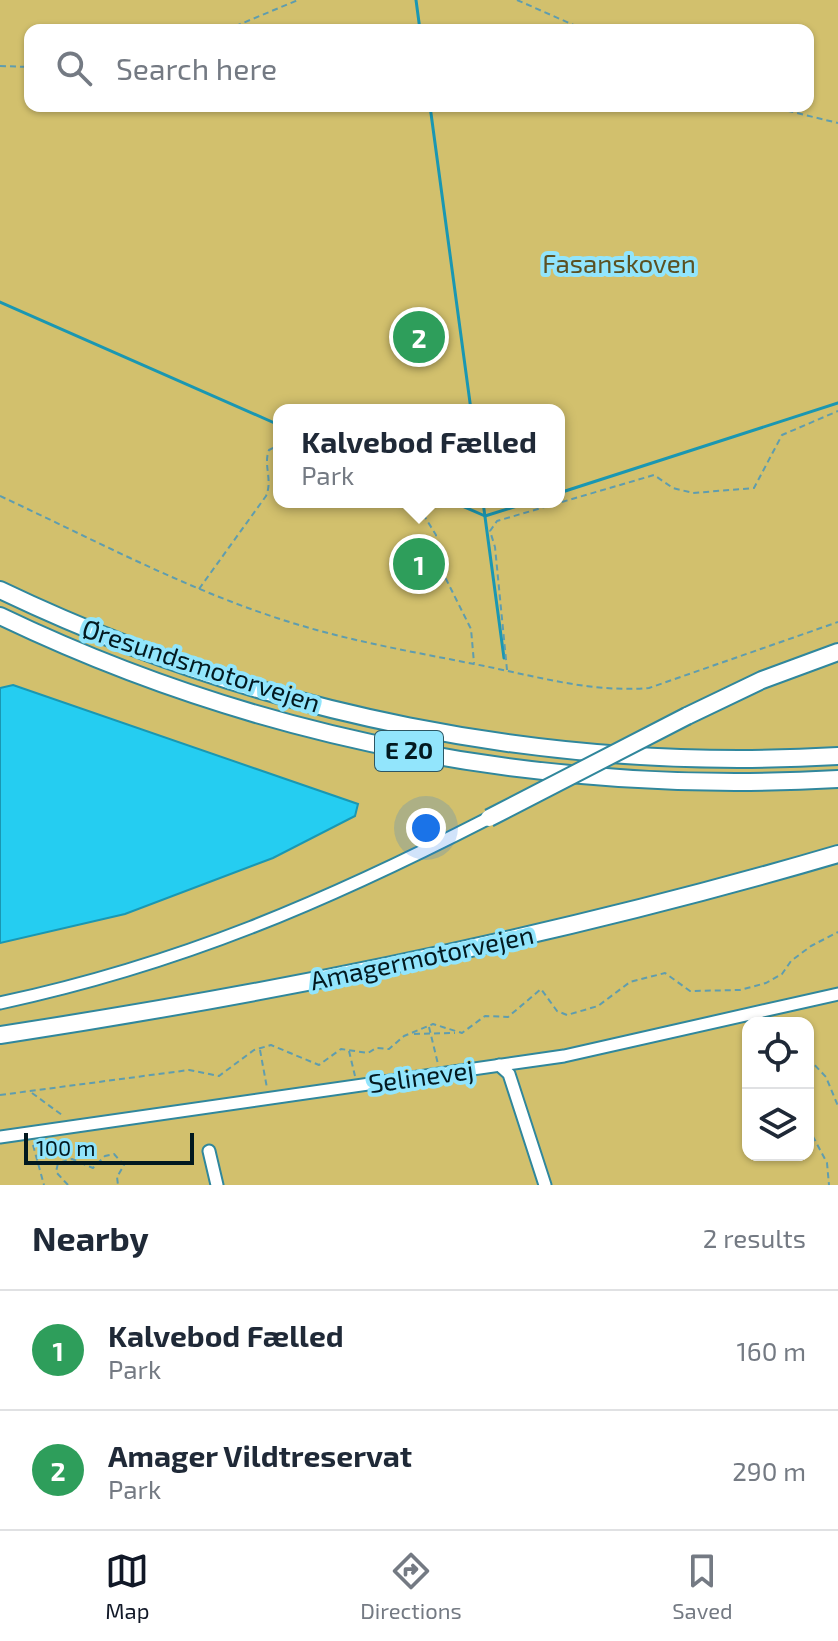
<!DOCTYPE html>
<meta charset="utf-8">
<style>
:root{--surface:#fff;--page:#f6f6f7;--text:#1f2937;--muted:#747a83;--line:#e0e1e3;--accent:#111827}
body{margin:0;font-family:"Exo 2",sans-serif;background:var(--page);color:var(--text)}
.controls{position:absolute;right:24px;bottom:24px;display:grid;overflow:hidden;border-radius:16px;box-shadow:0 2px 6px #0004}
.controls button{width:72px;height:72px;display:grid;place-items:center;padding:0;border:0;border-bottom:2px solid var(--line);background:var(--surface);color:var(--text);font:40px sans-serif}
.scale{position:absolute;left:24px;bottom:20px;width:170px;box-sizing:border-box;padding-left:8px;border:4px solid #021920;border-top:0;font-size:22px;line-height:28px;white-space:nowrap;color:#021920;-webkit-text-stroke:6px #92e5fc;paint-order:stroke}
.you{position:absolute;left:426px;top:828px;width:28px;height:28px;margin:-20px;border:6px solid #fff;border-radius:50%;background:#1a73e8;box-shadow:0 0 0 12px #1a73e833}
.badge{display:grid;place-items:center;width:52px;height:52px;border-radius:50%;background:var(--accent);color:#fff;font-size:26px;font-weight:700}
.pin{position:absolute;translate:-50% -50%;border:4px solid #fff;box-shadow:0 2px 8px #0006}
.popup{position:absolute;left:273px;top:404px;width:292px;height:104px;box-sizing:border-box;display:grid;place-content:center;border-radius:16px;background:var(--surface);filter:drop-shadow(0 2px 6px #0005);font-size:26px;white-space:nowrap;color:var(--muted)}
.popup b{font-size:30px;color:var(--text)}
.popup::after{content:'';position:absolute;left:50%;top:100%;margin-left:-16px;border:16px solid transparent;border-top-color:var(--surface)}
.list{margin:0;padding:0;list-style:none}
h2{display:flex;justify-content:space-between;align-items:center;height:104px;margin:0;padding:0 32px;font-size:34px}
h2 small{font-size:26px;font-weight:400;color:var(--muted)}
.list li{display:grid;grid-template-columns:52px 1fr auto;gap:24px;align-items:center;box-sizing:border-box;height:120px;padding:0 32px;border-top:2px solid var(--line)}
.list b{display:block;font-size:30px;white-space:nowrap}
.list p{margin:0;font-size:26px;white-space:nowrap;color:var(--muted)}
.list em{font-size:26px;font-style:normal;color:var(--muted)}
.icon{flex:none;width:44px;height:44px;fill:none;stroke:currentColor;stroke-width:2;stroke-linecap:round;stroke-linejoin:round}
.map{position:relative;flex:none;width:838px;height:1185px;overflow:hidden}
.search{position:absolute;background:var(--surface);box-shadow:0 2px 6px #0004;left:24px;right:24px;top:24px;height:88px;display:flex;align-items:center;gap:20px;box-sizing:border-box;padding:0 28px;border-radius:16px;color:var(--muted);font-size:30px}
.sheet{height:344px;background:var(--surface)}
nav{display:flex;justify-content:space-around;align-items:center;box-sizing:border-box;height:112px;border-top:2px solid var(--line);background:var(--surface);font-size:22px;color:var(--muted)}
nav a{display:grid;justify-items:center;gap:4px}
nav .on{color:var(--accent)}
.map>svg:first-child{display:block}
.green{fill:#d2c06d;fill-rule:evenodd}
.water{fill:#25cdf1;stroke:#1a97b2;stroke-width:2}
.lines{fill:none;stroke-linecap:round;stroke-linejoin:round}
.stream{stroke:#1a97b2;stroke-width:3}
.minor-casing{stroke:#30879c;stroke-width:15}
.highway-casing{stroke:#30879c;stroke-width:20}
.path{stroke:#5f9dae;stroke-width:2;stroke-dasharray:6 4;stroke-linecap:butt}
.minor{stroke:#fff;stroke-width:11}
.highway{stroke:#fff;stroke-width:16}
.highway-bridge-casing{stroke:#30879c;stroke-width:20;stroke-linecap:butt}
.highway-bridge{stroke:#fff;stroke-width:16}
.labels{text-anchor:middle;stroke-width:8;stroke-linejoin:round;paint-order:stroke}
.shield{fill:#92e5fc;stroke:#2d5662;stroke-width:2}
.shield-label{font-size:24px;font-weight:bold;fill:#021920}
.park-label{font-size:26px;fill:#5b5123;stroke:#92e5fc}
.street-label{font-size:26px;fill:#021920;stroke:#92e5fc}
</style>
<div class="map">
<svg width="838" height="1185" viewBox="0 0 838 1185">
<rect width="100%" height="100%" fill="#92e5fc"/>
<path class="green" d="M0,0h838v1185h-838zM30,30h778v76h-778zM279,410h280v92h-280zM748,1023h60v132h-60z"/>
<polygon class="water" points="13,685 358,804 355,816 273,858 125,914 0,943 0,688"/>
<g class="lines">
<g class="stream">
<polyline points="416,0 420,30"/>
<polyline points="430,106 471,410"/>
<polyline points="0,302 279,425"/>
<polyline points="559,493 838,403"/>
<polyline points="453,502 485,516 530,502"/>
<polyline points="483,502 504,658"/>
</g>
<defs>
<g id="minor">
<path d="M0,1003c181,-39 325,-101 489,-185"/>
<polyline points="499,1065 509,1074 545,1185"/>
<polyline points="0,1137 564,1056 838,994"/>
<polyline points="209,1151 217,1185"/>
</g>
<g id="highway">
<path d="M0,590c261,125 549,183 838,166"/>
<path d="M0,616c260,125 550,180 838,163"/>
<polyline points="687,716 762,680 838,652"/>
<path d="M0,1035c283,-43 563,-100 838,-181"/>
</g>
</defs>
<use href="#minor" class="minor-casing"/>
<use href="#highway" class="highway-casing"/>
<g class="path">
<polyline points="517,0 585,30"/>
<polyline points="226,30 298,0"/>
<polyline points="0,66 30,67"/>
<polyline points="768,106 838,123"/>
<path d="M0,496c97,45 193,97 296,128 59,18 118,28 178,40 58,11 115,29 175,24l189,-66"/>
<polyline points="407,502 423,514 436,535 437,561 471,629 474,663"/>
<path d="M199,589l67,-93c7,-16 -3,-31 3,-46l10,-5"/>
<polyline points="507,670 495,547 490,531 497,521 654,475 673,488 693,493 754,488 782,435 838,411"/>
<polyline points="429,1027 438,1064"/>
<polyline points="414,1034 455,1033"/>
<polyline points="260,1050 267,1088"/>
<polyline points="349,1051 355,1076"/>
<polyline points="808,1058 826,1077 838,1106"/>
<polyline points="32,1093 62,1115"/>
<polyline points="0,1095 189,1070 219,1076 254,1050 271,1045 319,1065 341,1049 368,1053 376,1048 389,1049 404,1036 433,1024 462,1033 485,1016 508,1017 541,989 557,1011 567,1015 598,1006 630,982 665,973 690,991 740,990 766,983 782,974 791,961 811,946 838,932"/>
<polyline points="808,1127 827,1163 829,1185"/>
<polyline points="33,1145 44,1185"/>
<polyline points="68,1185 56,1172 58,1163 72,1159 93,1168 105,1156 114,1154 124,1165 117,1177 118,1185"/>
</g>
<use href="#minor" class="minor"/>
<use href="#highway" class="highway"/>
<defs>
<polyline id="highway-bridge" points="489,818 687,716"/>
</defs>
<use href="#highway-bridge" class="highway-bridge-casing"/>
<use href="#highway-bridge" class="highway-bridge"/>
</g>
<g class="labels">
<rect class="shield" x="375" y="731" width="68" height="40" rx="6"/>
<g class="shield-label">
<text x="409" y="759">E 20</text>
</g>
<g class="park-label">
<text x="619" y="273">Fasanskoven</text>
</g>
<g class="street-label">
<text transform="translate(201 666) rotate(18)" y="9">Øresundsmotorvejen</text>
<text transform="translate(422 958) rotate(-12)" y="9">Amagermotorvejen</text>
<text transform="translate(421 1077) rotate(-8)" y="9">Selinevej</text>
</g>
</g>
</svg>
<div class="controls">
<button><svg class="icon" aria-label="locate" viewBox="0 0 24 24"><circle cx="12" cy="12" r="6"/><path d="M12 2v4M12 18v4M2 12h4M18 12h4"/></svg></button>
<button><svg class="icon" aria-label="layers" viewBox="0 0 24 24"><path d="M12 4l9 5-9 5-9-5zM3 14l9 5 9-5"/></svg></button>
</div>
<div class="scale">100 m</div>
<div class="you"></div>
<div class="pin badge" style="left:419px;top:564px;background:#2e9e5b">1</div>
<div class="popup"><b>Kalvebod Fælled</b>Park</div>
<div class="pin badge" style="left:419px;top:337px;background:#2e9e5b">2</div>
<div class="search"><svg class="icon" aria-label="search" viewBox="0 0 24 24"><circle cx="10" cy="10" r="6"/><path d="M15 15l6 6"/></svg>Search here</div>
</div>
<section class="sheet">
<h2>Nearby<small>2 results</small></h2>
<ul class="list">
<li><span class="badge" style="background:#2e9e5b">1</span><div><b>Kalvebod Fælled</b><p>Park</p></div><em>160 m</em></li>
<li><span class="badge" style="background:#2e9e5b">2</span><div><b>Amager Vildtreservat</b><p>Park</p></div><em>290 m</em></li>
</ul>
</section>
<nav>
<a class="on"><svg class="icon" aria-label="map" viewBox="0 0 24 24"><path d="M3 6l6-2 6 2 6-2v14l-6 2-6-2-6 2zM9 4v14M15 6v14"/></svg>Map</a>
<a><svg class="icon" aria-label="directions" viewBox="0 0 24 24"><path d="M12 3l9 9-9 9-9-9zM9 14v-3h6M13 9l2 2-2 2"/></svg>Directions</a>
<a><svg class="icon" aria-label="saved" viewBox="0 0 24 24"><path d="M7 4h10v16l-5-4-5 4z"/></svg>Saved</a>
</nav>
